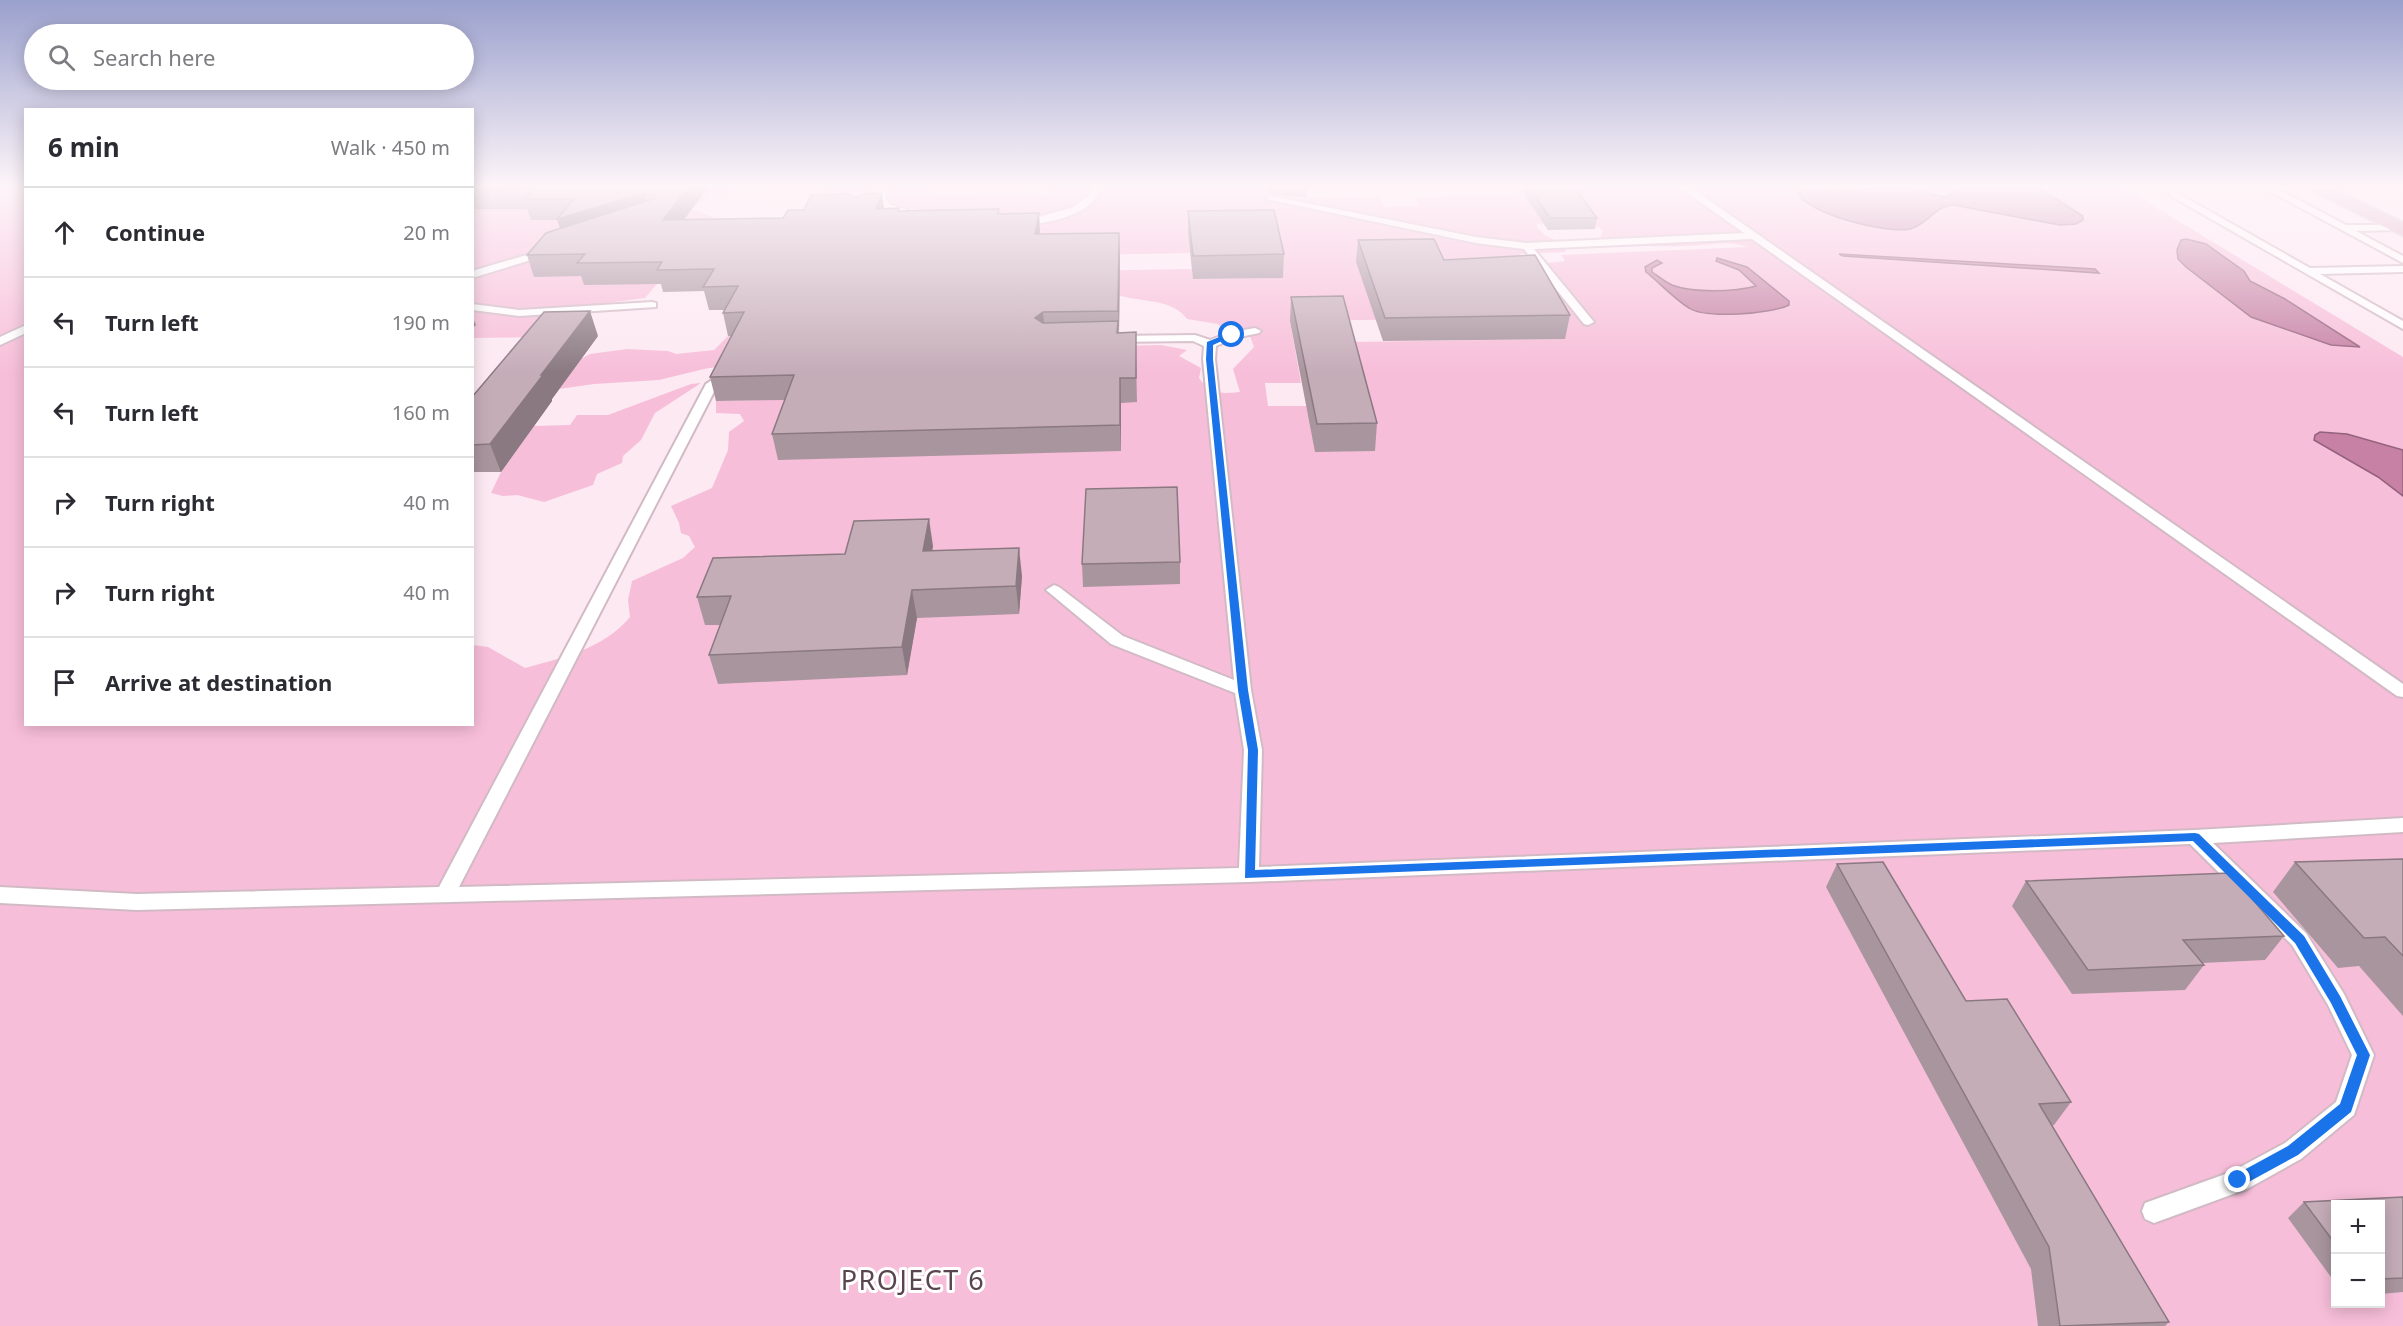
<!DOCTYPE html>
<meta charset="utf-8">
<style>
:root{--surface:#fff;--page:#f2f2f3;--text:#2b2b33;--muted:#7c7c81;--line:#e1e1e2}
body{margin:0;font-family:"Noto Sans",sans-serif;background:var(--page);color:var(--text)}
.controls{position:absolute;right:18px;bottom:18px;display:grid;overflow:hidden;border-radius:0px;box-shadow:0 3px 15px #0003}
.controls button{width:54px;height:54px;display:grid;place-items:center;padding:0;border:0;border-bottom:2px solid var(--line);background:var(--surface);color:var(--text);font:30px sans-serif}
.stop{position:absolute;width:18px;height:18px;margin:-14px;border:4px solid #1a73e8;border-radius:50%;background:#fff}
.stop.end{background:#1a73e8;border-color:#fff;box-shadow:0 2px 6px #0008}
.list{margin:0;padding:0;list-style:none}
h2{display:flex;justify-content:space-between;align-items:center;height:78px;margin:0;padding:0 24px;font-size:26px}
h2 small{font-size:20px;font-weight:400;color:var(--muted)}
.list li{display:grid;grid-template-columns:39px 1fr auto;gap:18px;align-items:center;box-sizing:border-box;height:90px;padding:0 24px;border-top:2px solid var(--line)}
.list b{display:block;font-size:22px;white-space:nowrap}
.list em{font-size:20px;font-style:normal;color:var(--muted)}
.icon{flex:none;width:33px;height:33px;fill:none;stroke:currentColor;stroke-width:2;stroke-linecap:round;stroke-linejoin:round}
.map{position:relative;flex:none;width:2403px;height:1326px;overflow:hidden}
.search{position:absolute;background:var(--surface);box-shadow:0 3px 15px #0003;left:24px;top:24px;width:450px;height:66px;display:flex;align-items:center;gap:15px;box-sizing:border-box;padding:0 21px;border-radius:33px;color:var(--muted);font-size:22px}
.panel{position:absolute;background:var(--surface);box-shadow:0 3px 15px #0003;left:24px;top:108px;width:450px;height:618px;border-radius:0px}
.map>svg:first-child{display:block}
.green{fill:#f7bed9;fill-rule:evenodd}
.water{fill:#c681a4;stroke:#94627c;stroke-width:1.5}
.lines{fill:none;stroke-linecap:round;stroke-linejoin:round}
.service-casing{stroke:#d2bac5;stroke-width:4}
.primary-casing{stroke:#d3d1d2;stroke-width:3}
.service{fill:#fff;fill-rule:evenodd}
.primary{fill:#daaac3;fill-rule:evenodd}
.wall{fill:#a9959e}
.shaded-wall{fill:#8a7981}
.building{fill:#c5adb8;stroke:#8a7981;stroke-width:1.5}
.route{fill:#1a73e8}
.labels{text-anchor:middle;stroke-width:6;stroke-linejoin:round;paint-order:stroke}
.near-quarter-label{font-size:27px;letter-spacing:1.5px;fill:#59454f;stroke:#fff}
</style>
<div class="map">
<svg width="2403" height="1326" viewBox="0 0 2403 1326">
<rect width="100%" height="100%" fill="#fde9f2"/>
<g class="green">
<path d="M0,187h26v537h446l1,-79 15,2 37,21c39,-11 78,-19 105,-51l-2,-17 4,-19 51,-23 12,-11 -6,-11 -8,-3 -2,-10 -8,-17 41,-18 16,-38 1,-18 15,-11 -4,-7 -24,-1v-12l205,-4 200,53v-25l-9,-79 49,-1 26,5 -8,6 22,12 -2,10c11,16 22,16 41,14l-7,-23 21,-22 -4,-11 -27,-7 -5,-5 -31,-5c-14,-20 -44,-17 -66,-23 -16,-5 -32,-17 -47,-25l118,-2 2,10 89,-2 -95,-43 2,19 -153,3 1,-30 3,-3c-28,-3 -141,-6 -154,-27h-63l-11,-9h121l1,6 13,3 66,-5 33,4 2,-8h219l4,12 107,-2 5,10 35,-1 -4,-9 102,-2 -5,-8h610l281,170v969h-2403zM1588,221l15,9 -3,9c27,7 55,8 83,7 22,0 44,-7 65,1l-187,8 4,6c-17,3 -31,2 -46,-4l1,-3 45,-2v-7l-20,-10 -8,-7v-4zM1427,319l138,20 -218,3 -40,64h-39l-3,-23h36l-11,-62zM2336,1204h44v100h-44z"/>
<polygon points="473,187 739,187 737,191 711,195 692,209 738,228 569,276 591,276 657,284 645,298 569,308 537,337 473,338 472,329 475,326 472,325"/>
<polygon points="918,332 704,369 659,380 594,384 559,389 581,359 590,354 627,349 668,351 676,354 714,350 728,336"/>
<polygon points="701,383 655,413 641,440 623,456 622,463 597,474 593,485 544,502 517,495 503,496 491,493 501,472 534,426 570,425 577,415 608,415 691,384"/>
</g>
<g class="water">
<path d="M1882,187h24l39,10 16,-10h76l46,29v4l-7,4 -16,1 -107,-20c-18,1 -25,19 -43,24 -23,5 -99,-14 -112,-35l13,-5 42,2z"/>
<polygon points="2186,239 2206,244 2244,271 2250,281 2285,299 2360,347 2331,345 2251,317 2186,267 2178,259 2177,250 2181,240"/>
<polygon points="1839,254 2095,269 2099,273 1843,256"/>
<path d="M1717,258l30,9 42,34v4c-17,9 -84,14 -100,3 -16,-10 -29,-25 -43,-36l-1,-5 12,-7 5,3 -10,5v4c6,4 13,10 20,13 20,8 63,7 84,1l-17,-16 -23,-9z"/>
<polygon points="2320,432 2347,434 2403,450 2403,496 2378,477 2314,440 2315,435"/>
</g>
<g class="lines">
<defs>
<g id="service">
<polygon points="879,187 889,187 885,197 890,204 927,217 922,220 884,208 875,197"/>
<path d="M1092,187h10c-12,31 -54,35 -83,40l-5,-3 59,-17 16,-12z"/>
<polygon points="1679,187 1690,187 2403,684 2403,697 2397,696 1752,239 1534,249 1594,322 1588,325 1584,324 1524,249 1476,243 1266,199 1271,196 1476,237 1527,243 1744,233"/>
<polygon points="2262,187 2274,187 2346,225 2401,225 2401,229 2398,230 2356,231 2403,256 2403,263"/>
<polygon points="2174,191 2310,268 2403,266 2403,272 2320,274 2403,321 2403,329 2171,196 2169,194"/>
<polygon points="550,248 554,249 554,253 472,278 472,271"/>
<polygon points="652,302 656,303 656,307 519,316 472,310 472,304 519,310"/>
<polygon points="26,325 26,333 0,345 0,337"/>
<polygon points="1255,328 1261,331 1259,333 1235,338 1216,346 1215,359 1251,690 1262,750 1259,867 2195,830 2403,818 2403,832 2213,843 2306,933 2344,994 2374,1055 2354,1115 2301,1159 2247,1189 2154,1223 2145,1219 2142,1211 2145,1203 2231,1172 2285,1143 2336,1102 2352,1055 2328,1005 2292,945 2190,844 1249,882 137,910 0,903 0,887 137,894 439,887 706,384 712,380 718,384 459,887 1239,868 1244,750 1235,693 1111,644 1046,590 1054,585 1059,587 1123,636 1234,680 1203,359 1204,346 1193,341 1113,342 1107,339 1113,336 1195,335 1210,340 1228,333"/>
</g>
<polygon id="primary" points="2308,187 2331,187 2403,222 2403,236 2311,191"/>
</defs>
<use href="#service" class="service-casing"/>
<use href="#primary" class="primary-casing"/>
<use href="#service" class="service"/>
<use href="#primary" class="primary"/>
</g>
<g class="wall">
<polygon points="472,187 708,187 684,220 783,218 804,210 855,198 884,209 899,211 999,209 999,214 1039,213 1040,234 1120,254 1119,333 1136,356 1137,402 1121,403 1121,451 778,460 772,434 785,400 716,401 710,377 731,336 728,336 723,313 724,310 709,310 704,291 663,292 661,284 584,285 581,276 534,277 527,255 560,228 557,220 531,220 527,209 472,209"/>
<polygon points="1269,187 1307,187 1306,198 1270,194"/>
<polygon points="1525,187 1574,187 1597,218 1595,229 1548,230 1524,194"/>
<polygon points="1188,211 1284,254 1283,278 1193,279 1188,234"/>
<polygon points="1358,240 1444,260 1570,315 1565,339 1383,341 1356,262"/>
<polygon points="1291,297 1377,423 1375,451 1315,452 1290,321"/>
<polygon points="598,336 552,399 552,401 501,472 472,472 472,397"/>
<polygon points="933,546 932,551 1022,576 1019,614 917,618 907,675 718,684 709,655 721,625 705,625 697,597 845,554"/>
<polygon points="1180,562 1180,584 1083,587 1082,564"/>
<polygon points="2403,859 2403,1016 2359,966 2338,968 2273,892 2295,862"/>
<polygon points="1837,864 1966,1001 2071,1102 2054,1125 2051,1126 2169,1322 2165,1326 2038,1326 2031,1269 1826,887"/>
<polygon points="2026,881 2284,936 2265,960 2202,963 2204,965 2185,990 2072,994 2012,906"/>
<polygon points="2403,1197 2403,1292 2380,1294 2380,1204 2336,1204 2336,1284 2288,1218 2304,1202"/>
</g>
<g class="shaded-wall">
<polygon points="688,187 708,187 668,241 663,220"/>
<polygon points="645,193 650,214 564,240 557,219"/>
<polygon points="882,193 885,214 876,209"/>
<polygon points="1039,213 1040,234 1035,234"/>
<polygon points="1119,233 1120,254 1119,334 1118,311"/>
<polygon points="590,311 598,336 552,399 552,401 501,472 490,444 541,375"/>
<polygon points="1043,312 1045,336 1035,318"/>
<polygon points="472,316 476,325 472,329"/>
<polygon points="1120,378 1121,403 1121,451 1120,425"/>
<polygon points="929,519 933,546 927,579 923,551"/>
<polygon points="1019,548 1022,576 1019,614 1016,586"/>
<polygon points="912,590 917,618 907,675 902,647"/>
</g>
<g class="building">
<polygon points="472,187 688,187 663,220 783,218 788,210 804,210 811,195 849,194 855,198 865,194 882,193 876,209 899,208 898,211 999,209 998,214 1039,213 1035,234 1119,233 1118,311 1043,312 1035,318 1043,323 1118,321 1117,333 1136,332 1136,378 1120,378 1120,425 772,434 794,375 710,377 744,312 723,313 738,286 703,287 714,269 657,270 662,262 577,263 585,254 527,255 546,233 656,198 654,195 645,193 557,219 574,199 524,199 536,188 472,189"/>
<polygon points="1529,187 1574,187 1597,218 1550,218"/>
<polygon points="1274,210 1284,254 1193,256 1188,211"/>
<polygon points="1434,239 1444,260 1535,255 1570,315 1385,318 1358,240"/>
<polygon points="1343,296 1377,423 1317,424 1291,297"/>
<polygon points="590,311 541,375 543,375 490,444 472,445 472,397 544,312"/>
<polygon points="1177,487 1180,562 1082,564 1086,489"/>
<polygon points="929,519 923,551 1019,548 1016,586 912,590 902,647 709,655 731,596 697,597 713,558 845,554 854,521"/>
<polygon points="2403,859 2403,956 2385,937 2364,938 2295,862"/>
<polygon points="1883,862 1966,1001 2007,999 2071,1102 2039,1104 2169,1322 2060,1326 2049,1247 1837,864"/>
<polygon points="2230,873 2284,936 2183,940 2204,965 2088,970 2026,881"/>
<polygon points="2403,1197 2403,1278 2380,1279 2380,1204 2336,1204 2336,1245 2304,1202"/>
</g>
<linearGradient id="sky" x2="0" y2="1"><stop stop-color="#9aa0cd"/><stop offset="0.5" stop-color="#fef5f9"/><stop offset="1" stop-color="#fef5f9" stop-opacity="0"/></linearGradient>
<rect width="2403" height="373" fill="url(#sky)"/>
<polygon class="route" points="1229,333 1235,335 1213,345 1213,359 1248,690 1258,750 1255,870 2195,833 2199,834 2304,936 2340,996 2370,1055 2351,1112 2298,1155 2243,1185 2238,1187 2233,1185 2231,1180 2233,1176 2288,1146 2340,1104 2357,1055 2331,1003 2295,943 2193,841 1245,878 1248,750 1238,690 1206,359 1207,342"/>
<g class="labels">
<g class="near-quarter-label">
<text x="913" y="1290">PROJECT 6</text>
</g>
</g>
</svg>
<div class="controls">
<button>+</button>
<button>−</button>
</div>
<div class="stop" style="left:1232px;top:335px"></div>
<div class="stop end" style="left:2238px;top:1180px"></div>
<div class="search"><svg class="icon" aria-label="search" viewBox="0 0 24 24"><circle cx="10" cy="10" r="6"/><path d="M15 15l6 6"/></svg>Search here</div>
<section class="panel">
<h2>6 min<small>Walk · 450 m</small></h2>
<ul class="list">
<li><svg class="icon" aria-label="ahead" viewBox="0 0 24 24"><path d="M12 20V5M6 11l6-6 6 6"/></svg><div><b>Continue</b></div><em>20 m</em></li>
<li><svg class="icon" aria-label="left" viewBox="0 0 24 24"><path d="M17 20v-9H6M10 6l-5 5 5 5"/></svg><div><b>Turn left</b></div><em>190 m</em></li>
<li><svg class="icon" aria-label="left" viewBox="0 0 24 24"><path d="M17 20v-9H6M10 6l-5 5 5 5"/></svg><div><b>Turn left</b></div><em>160 m</em></li>
<li><svg class="icon" aria-label="right" viewBox="0 0 24 24"><path d="M7 20v-9h11M14 6l5 5-5 5"/></svg><div><b>Turn right</b></div><em>40 m</em></li>
<li><svg class="icon" aria-label="right" viewBox="0 0 24 24"><path d="M7 20v-9h11M14 6l5 5-5 5"/></svg><div><b>Turn right</b></div><em>40 m</em></li>
<li><svg class="icon" aria-label="arrive" viewBox="0 0 24 24"><path d="M6 21V4h12l-3 4 3 4H6"/></svg><div><b>Arrive at destination</b></div></li>
</ul>
</section>
</div>
